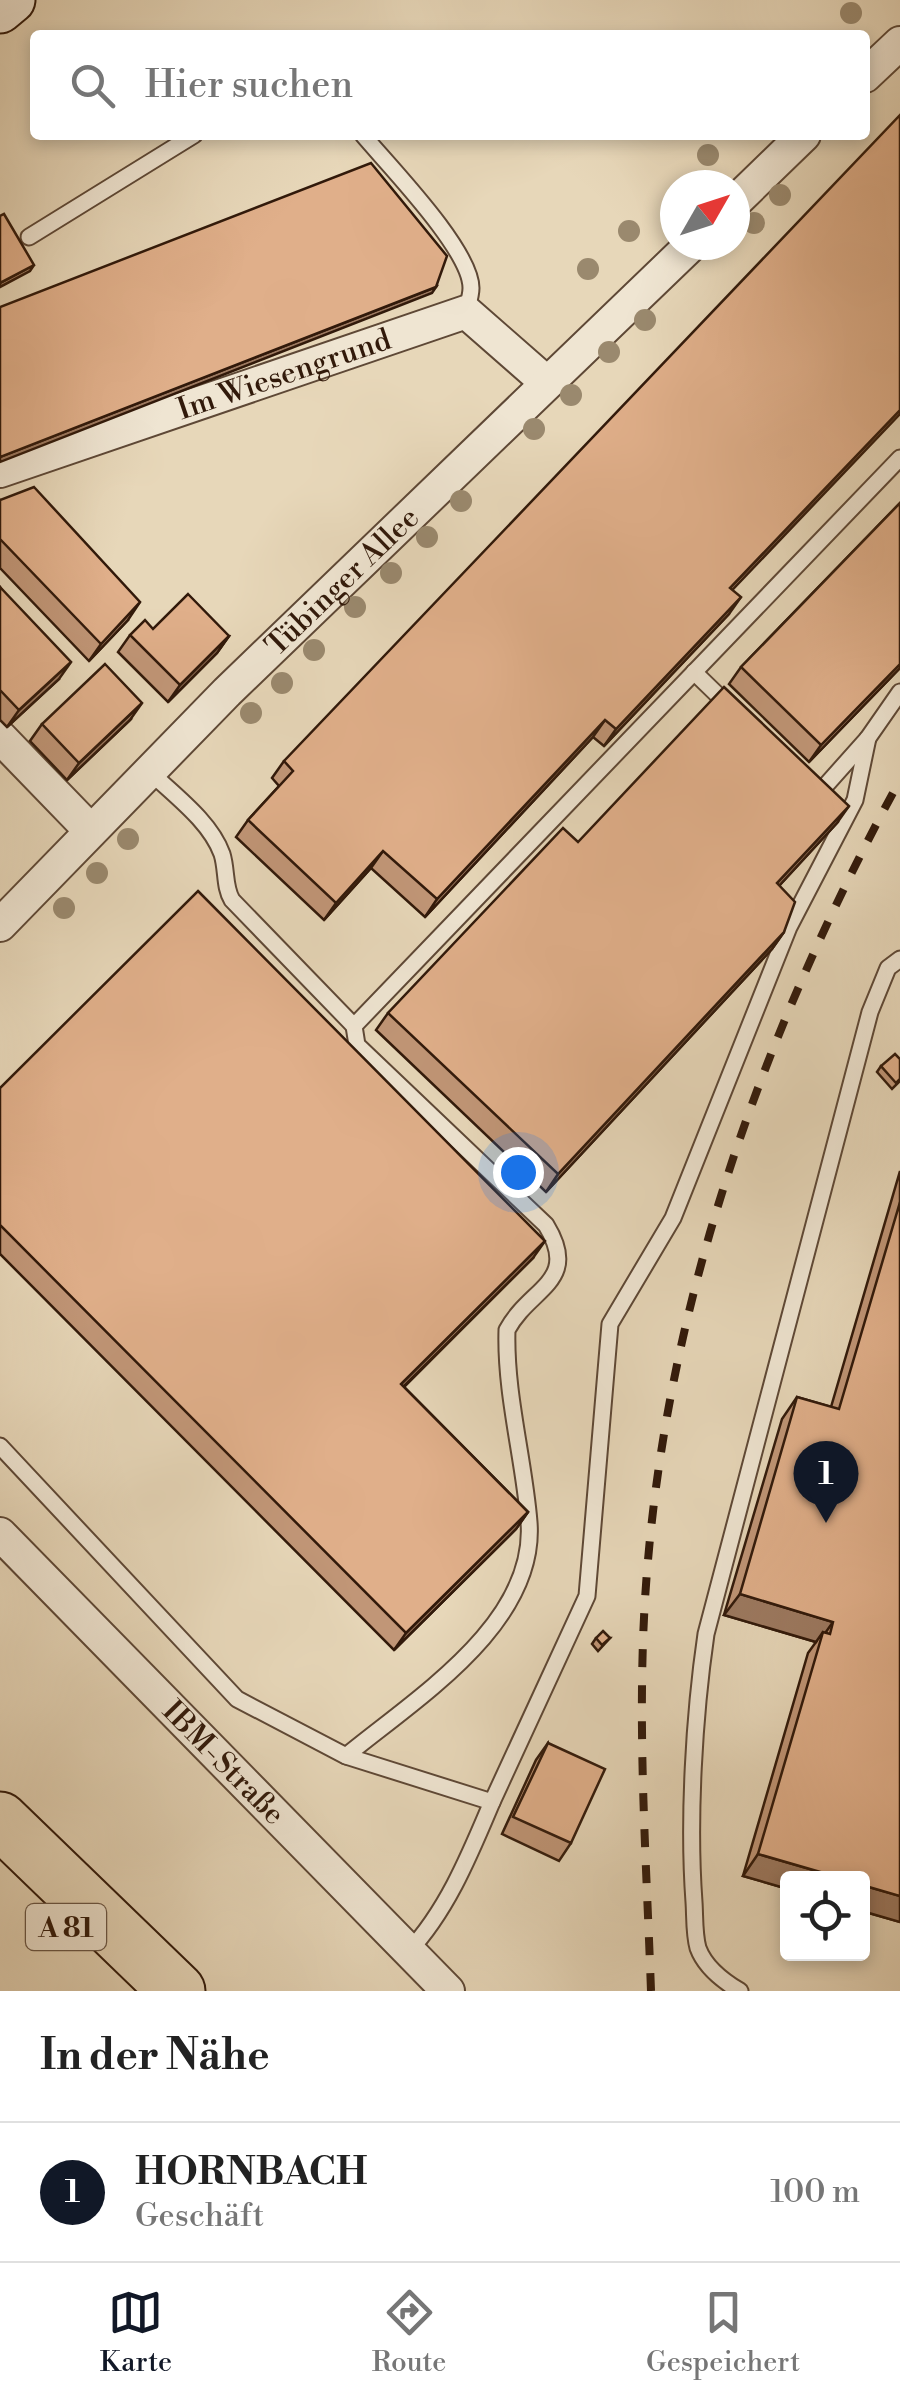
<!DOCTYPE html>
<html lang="de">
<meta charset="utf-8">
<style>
:root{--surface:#fff;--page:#f6f6f6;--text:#222;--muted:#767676;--line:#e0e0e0;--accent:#111827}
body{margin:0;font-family:"Libre Bodoni",serif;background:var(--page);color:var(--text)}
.controls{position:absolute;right:30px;bottom:30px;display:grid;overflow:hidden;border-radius:10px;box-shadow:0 5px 15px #0003}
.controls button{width:90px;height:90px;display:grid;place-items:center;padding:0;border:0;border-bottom:2px solid var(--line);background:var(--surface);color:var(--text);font:50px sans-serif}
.compass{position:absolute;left:660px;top:170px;width:90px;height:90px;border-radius:50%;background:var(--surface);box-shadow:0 5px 15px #0003;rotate:51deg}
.you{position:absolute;left:518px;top:1172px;width:35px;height:35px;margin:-25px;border:8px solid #fff;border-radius:50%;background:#1a73e8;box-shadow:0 0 0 15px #1a73e833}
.badge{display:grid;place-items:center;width:65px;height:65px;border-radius:50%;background:var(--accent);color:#fff;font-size:32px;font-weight:700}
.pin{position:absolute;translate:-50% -82px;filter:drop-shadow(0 2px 5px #0008)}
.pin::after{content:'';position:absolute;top:52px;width:35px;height:30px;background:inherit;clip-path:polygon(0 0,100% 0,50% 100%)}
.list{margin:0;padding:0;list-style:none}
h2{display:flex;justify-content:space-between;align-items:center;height:130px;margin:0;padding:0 40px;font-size:42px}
h2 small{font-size:32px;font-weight:400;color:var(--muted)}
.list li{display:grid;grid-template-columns:65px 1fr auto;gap:30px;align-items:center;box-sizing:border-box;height:140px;padding:0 40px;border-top:2px solid var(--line)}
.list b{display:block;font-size:38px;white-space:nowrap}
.list p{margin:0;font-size:32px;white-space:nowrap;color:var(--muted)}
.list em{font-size:32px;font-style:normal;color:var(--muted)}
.icon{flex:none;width:55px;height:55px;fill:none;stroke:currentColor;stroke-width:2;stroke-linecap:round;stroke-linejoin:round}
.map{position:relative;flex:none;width:900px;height:1991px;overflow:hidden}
.search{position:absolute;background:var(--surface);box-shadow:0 5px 15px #0003;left:30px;right:30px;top:30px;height:110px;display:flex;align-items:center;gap:25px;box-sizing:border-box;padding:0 35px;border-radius:10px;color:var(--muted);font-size:38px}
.sheet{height:270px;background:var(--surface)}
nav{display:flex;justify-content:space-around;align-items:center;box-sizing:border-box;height:140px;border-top:2px solid var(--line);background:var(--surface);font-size:28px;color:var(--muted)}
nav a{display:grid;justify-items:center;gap:5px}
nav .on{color:var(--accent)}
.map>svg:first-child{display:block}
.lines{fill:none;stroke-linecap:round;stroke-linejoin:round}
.service-casing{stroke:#5e4836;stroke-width:19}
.minor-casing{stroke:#5e4836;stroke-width:36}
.secondary-casing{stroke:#31190a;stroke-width:49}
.motorway-casing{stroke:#31190a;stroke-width:59}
.service{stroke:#efe5d2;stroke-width:15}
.minor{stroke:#efe5d2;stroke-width:32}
.secondary{stroke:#efe5d2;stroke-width:45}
.motorway{stroke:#e7d7b9;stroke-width:55}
.rail{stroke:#31190a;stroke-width:8;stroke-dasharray:18 18;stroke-linecap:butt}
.tree{fill:#9a896e}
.wall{fill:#c19677;stroke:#31190a;stroke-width:2.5}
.shaded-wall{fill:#9d7a61;stroke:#31190a;stroke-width:2.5}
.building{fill:#e0af8a;stroke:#31190a;stroke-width:2.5}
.labels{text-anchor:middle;stroke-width:8;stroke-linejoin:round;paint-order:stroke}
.shield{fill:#efe5d2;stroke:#6a5646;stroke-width:2.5}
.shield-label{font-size:28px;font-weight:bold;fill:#31190a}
.street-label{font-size:30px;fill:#31190a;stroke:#efe5d2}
</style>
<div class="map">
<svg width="900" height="1991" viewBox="0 0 900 1991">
<rect width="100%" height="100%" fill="#e7d7b9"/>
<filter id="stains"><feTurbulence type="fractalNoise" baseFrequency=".002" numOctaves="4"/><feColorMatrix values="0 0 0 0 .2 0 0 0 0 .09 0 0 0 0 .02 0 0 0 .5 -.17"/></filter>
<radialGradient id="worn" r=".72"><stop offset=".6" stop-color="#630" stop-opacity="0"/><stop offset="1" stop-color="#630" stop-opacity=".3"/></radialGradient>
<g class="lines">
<defs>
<g id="service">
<path d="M363,135c26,31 108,115 108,153 0,8 -3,16 -5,24"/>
<polyline points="29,237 194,135"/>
<polyline points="694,672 729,706"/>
<path d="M149,771c25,24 61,50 73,83 5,16 2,33 10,46l122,126"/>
<polyline points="814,789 819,793 868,738 900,692"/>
<path d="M0,1446l237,253 109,57 146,46c-22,52 -45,109 -84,150"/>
<path d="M346,1756c69,-57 191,-132 183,-234 -5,-63 -24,-128 -22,-192 23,-43 74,-48 39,-105l-189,-180 -3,-19 546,-568"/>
<polyline points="492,1802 587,1596 610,1324 673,1218 789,927 855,800 868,738"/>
<path d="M740,1991c-17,-10 -35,-24 -42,-43 -4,-14 -3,-32 -4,-46 -6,-82 0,-186 12,-268l164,-622 18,-44 12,-9"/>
</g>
<g id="minor">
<polyline points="865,76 900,43"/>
<polyline points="735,202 804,135"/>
<path id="s1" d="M0,471l466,-159 81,71"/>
<polyline points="0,737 90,830"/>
<path id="s2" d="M0,925l227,-233 464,-447"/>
<path id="s3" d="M0,1534l448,457"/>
</g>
<polyline id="secondary" points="0,10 12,0"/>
<polyline id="motorway" points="0,1820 177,1991"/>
</defs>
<use href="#service" class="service-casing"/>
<use href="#minor" class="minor-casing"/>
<use href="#secondary" class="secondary-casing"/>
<use href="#motorway" class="motorway-casing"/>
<use href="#service" class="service"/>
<use href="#minor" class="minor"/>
<use href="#secondary" class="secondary"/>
<use href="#motorway" class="motorway"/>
<path class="rail" d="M651,1991c-5,-143 -16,-288 -3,-431 24,-276 120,-538 252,-780"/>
</g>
<g class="tree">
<circle cx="851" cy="13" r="11"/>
<circle cx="708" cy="155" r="11"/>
<circle cx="780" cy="195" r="11"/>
<circle cx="754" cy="223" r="11"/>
<circle cx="629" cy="231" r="11"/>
<circle cx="588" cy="269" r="11"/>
<circle cx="645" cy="320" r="11"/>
<circle cx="609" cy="352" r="11"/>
<circle cx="571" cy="395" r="11"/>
<circle cx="534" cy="429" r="11"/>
<circle cx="461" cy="501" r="11"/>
<circle cx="427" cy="537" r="11"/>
<circle cx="391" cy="573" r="11"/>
<circle cx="355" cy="607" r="11"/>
<circle cx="314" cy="650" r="11"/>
<circle cx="282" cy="683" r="11"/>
<circle cx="251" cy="713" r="11"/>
<circle cx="128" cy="839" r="11"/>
<circle cx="97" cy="873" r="11"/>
<circle cx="64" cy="908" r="11"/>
</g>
<g class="wall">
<polygon points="0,500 128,620 89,661 0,568"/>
<polygon points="900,503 900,668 809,762 729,684 741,667"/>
<polygon points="0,587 59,679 7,727 0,720"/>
<polygon points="732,590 729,614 604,746 593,737 425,917 371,868 324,920 236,837 248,820 279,786 272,778 284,761"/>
<polygon points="153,629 229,636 217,653 168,702 118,652 130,635"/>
<polygon points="130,720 67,780 30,741 42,724"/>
<polygon points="837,823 779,886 784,932 772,949 546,1192 376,1030 388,1013 578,842"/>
<polygon points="881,1066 900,1081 892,1089 877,1072"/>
<polygon points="0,1088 533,1258 404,1387 528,1512 516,1529 394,1650 0,1254"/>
<polygon points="900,1171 900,1922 862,1911 862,1878 788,1878 788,1889 743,1876 808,1653 816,1642 724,1615 782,1419 797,1397 831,1407"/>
<polygon points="596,1638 610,1638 598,1651 592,1644"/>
<polygon points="548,1743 571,1843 559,1861 502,1834 536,1760"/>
</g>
<g class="shaded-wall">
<polygon points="34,265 30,271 0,287 0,283"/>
<polygon points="436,287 432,293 0,462 0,457"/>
<polygon points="900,410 900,414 718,605 730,588"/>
<polygon points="741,597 729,614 604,746 616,729"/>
<polygon points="140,602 128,620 89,661 101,644"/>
<polygon points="229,636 217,653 168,702 180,685"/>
<polygon points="71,662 59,679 7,727 19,710"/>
<polygon points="900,664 900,668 809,762 821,745"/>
<polygon points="142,703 130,720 67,780 79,763"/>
<polygon points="605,720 593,737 425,917 437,899"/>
<polygon points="849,806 837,823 765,901 777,883"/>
<polygon points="383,851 371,868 324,920 336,903"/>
<polygon points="784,932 772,949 546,1192 558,1174"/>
<polygon points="545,1241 533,1258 389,1401 401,1384"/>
<polygon points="528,1512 516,1529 394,1650 406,1633"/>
<polygon points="740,1594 833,1622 821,1639 823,1632 816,1642 724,1615"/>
<polygon points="758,1854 841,1878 788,1878 788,1889 743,1876"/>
<polygon points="862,1885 900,1896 900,1922 862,1911"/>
</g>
<g class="building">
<polygon points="900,115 900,410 730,588 741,597 616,729 605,720 437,899 383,851 336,903 248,820 293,771 284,761"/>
<polygon points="371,163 447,256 436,287 0,457 0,307"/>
<polygon points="4,214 34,265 0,283 0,216"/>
<polygon points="34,487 140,602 101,644 0,539 0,500"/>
<polygon points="900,503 900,664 821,745 741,667"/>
<polygon points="0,587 71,662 19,710 0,690"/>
<polygon points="188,594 229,636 180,685 130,635 145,620 153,629"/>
<polygon points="105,664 142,703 79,763 42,724"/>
<polygon points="724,687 849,806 777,883 795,902 784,932 558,1174 388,1013 563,828 578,842"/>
<polygon points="198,891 545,1241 401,1384 528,1512 406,1633 0,1225 0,1088"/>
<polygon points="895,1054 900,1059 900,1079 896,1083 881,1066"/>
<polygon points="900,1202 900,1896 862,1885 862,1878 841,1878 758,1854 823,1632 830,1634 833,1622 740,1594 797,1397 839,1409"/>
<polygon points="603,1631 610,1638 602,1645 596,1638"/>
<polygon points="548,1743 605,1769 571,1843 513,1817"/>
</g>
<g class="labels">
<rect class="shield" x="26" y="1904" width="80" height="46" rx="8"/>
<g class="shield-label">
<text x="66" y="1937">A 81</text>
</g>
<g class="street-label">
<text dy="10" stroke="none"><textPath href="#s1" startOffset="300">Im Wiesengrund</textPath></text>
<text dy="10" stroke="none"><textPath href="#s2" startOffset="485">Tübinger Allee</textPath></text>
<text dy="10" stroke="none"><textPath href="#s3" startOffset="320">IBM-Straße</textPath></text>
</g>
</g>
<rect width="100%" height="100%" filter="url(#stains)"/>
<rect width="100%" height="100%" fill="url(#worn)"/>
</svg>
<div class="controls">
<button><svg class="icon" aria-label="locate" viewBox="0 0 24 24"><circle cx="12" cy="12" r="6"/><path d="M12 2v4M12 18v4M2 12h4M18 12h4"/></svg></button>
</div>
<svg class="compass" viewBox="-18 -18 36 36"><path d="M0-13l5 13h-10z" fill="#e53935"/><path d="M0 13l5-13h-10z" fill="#767676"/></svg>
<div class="you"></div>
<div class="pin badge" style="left:826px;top:1523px">1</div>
<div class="search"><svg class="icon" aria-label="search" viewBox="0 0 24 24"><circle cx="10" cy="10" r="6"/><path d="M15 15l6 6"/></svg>Hier suchen</div>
</div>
<section class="sheet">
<h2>In der Nähe<small></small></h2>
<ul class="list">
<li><span class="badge">1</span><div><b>HORNBACH</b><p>Geschäft</p></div><em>100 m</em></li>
</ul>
</section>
<nav>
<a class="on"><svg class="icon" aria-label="map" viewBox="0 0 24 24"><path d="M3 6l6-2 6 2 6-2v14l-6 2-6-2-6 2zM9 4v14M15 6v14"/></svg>Karte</a>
<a><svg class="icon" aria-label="directions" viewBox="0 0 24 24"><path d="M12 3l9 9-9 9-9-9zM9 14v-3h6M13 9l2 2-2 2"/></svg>Route</a>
<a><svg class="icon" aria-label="saved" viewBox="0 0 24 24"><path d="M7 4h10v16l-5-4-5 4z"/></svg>Gespeichert</a>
</nav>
